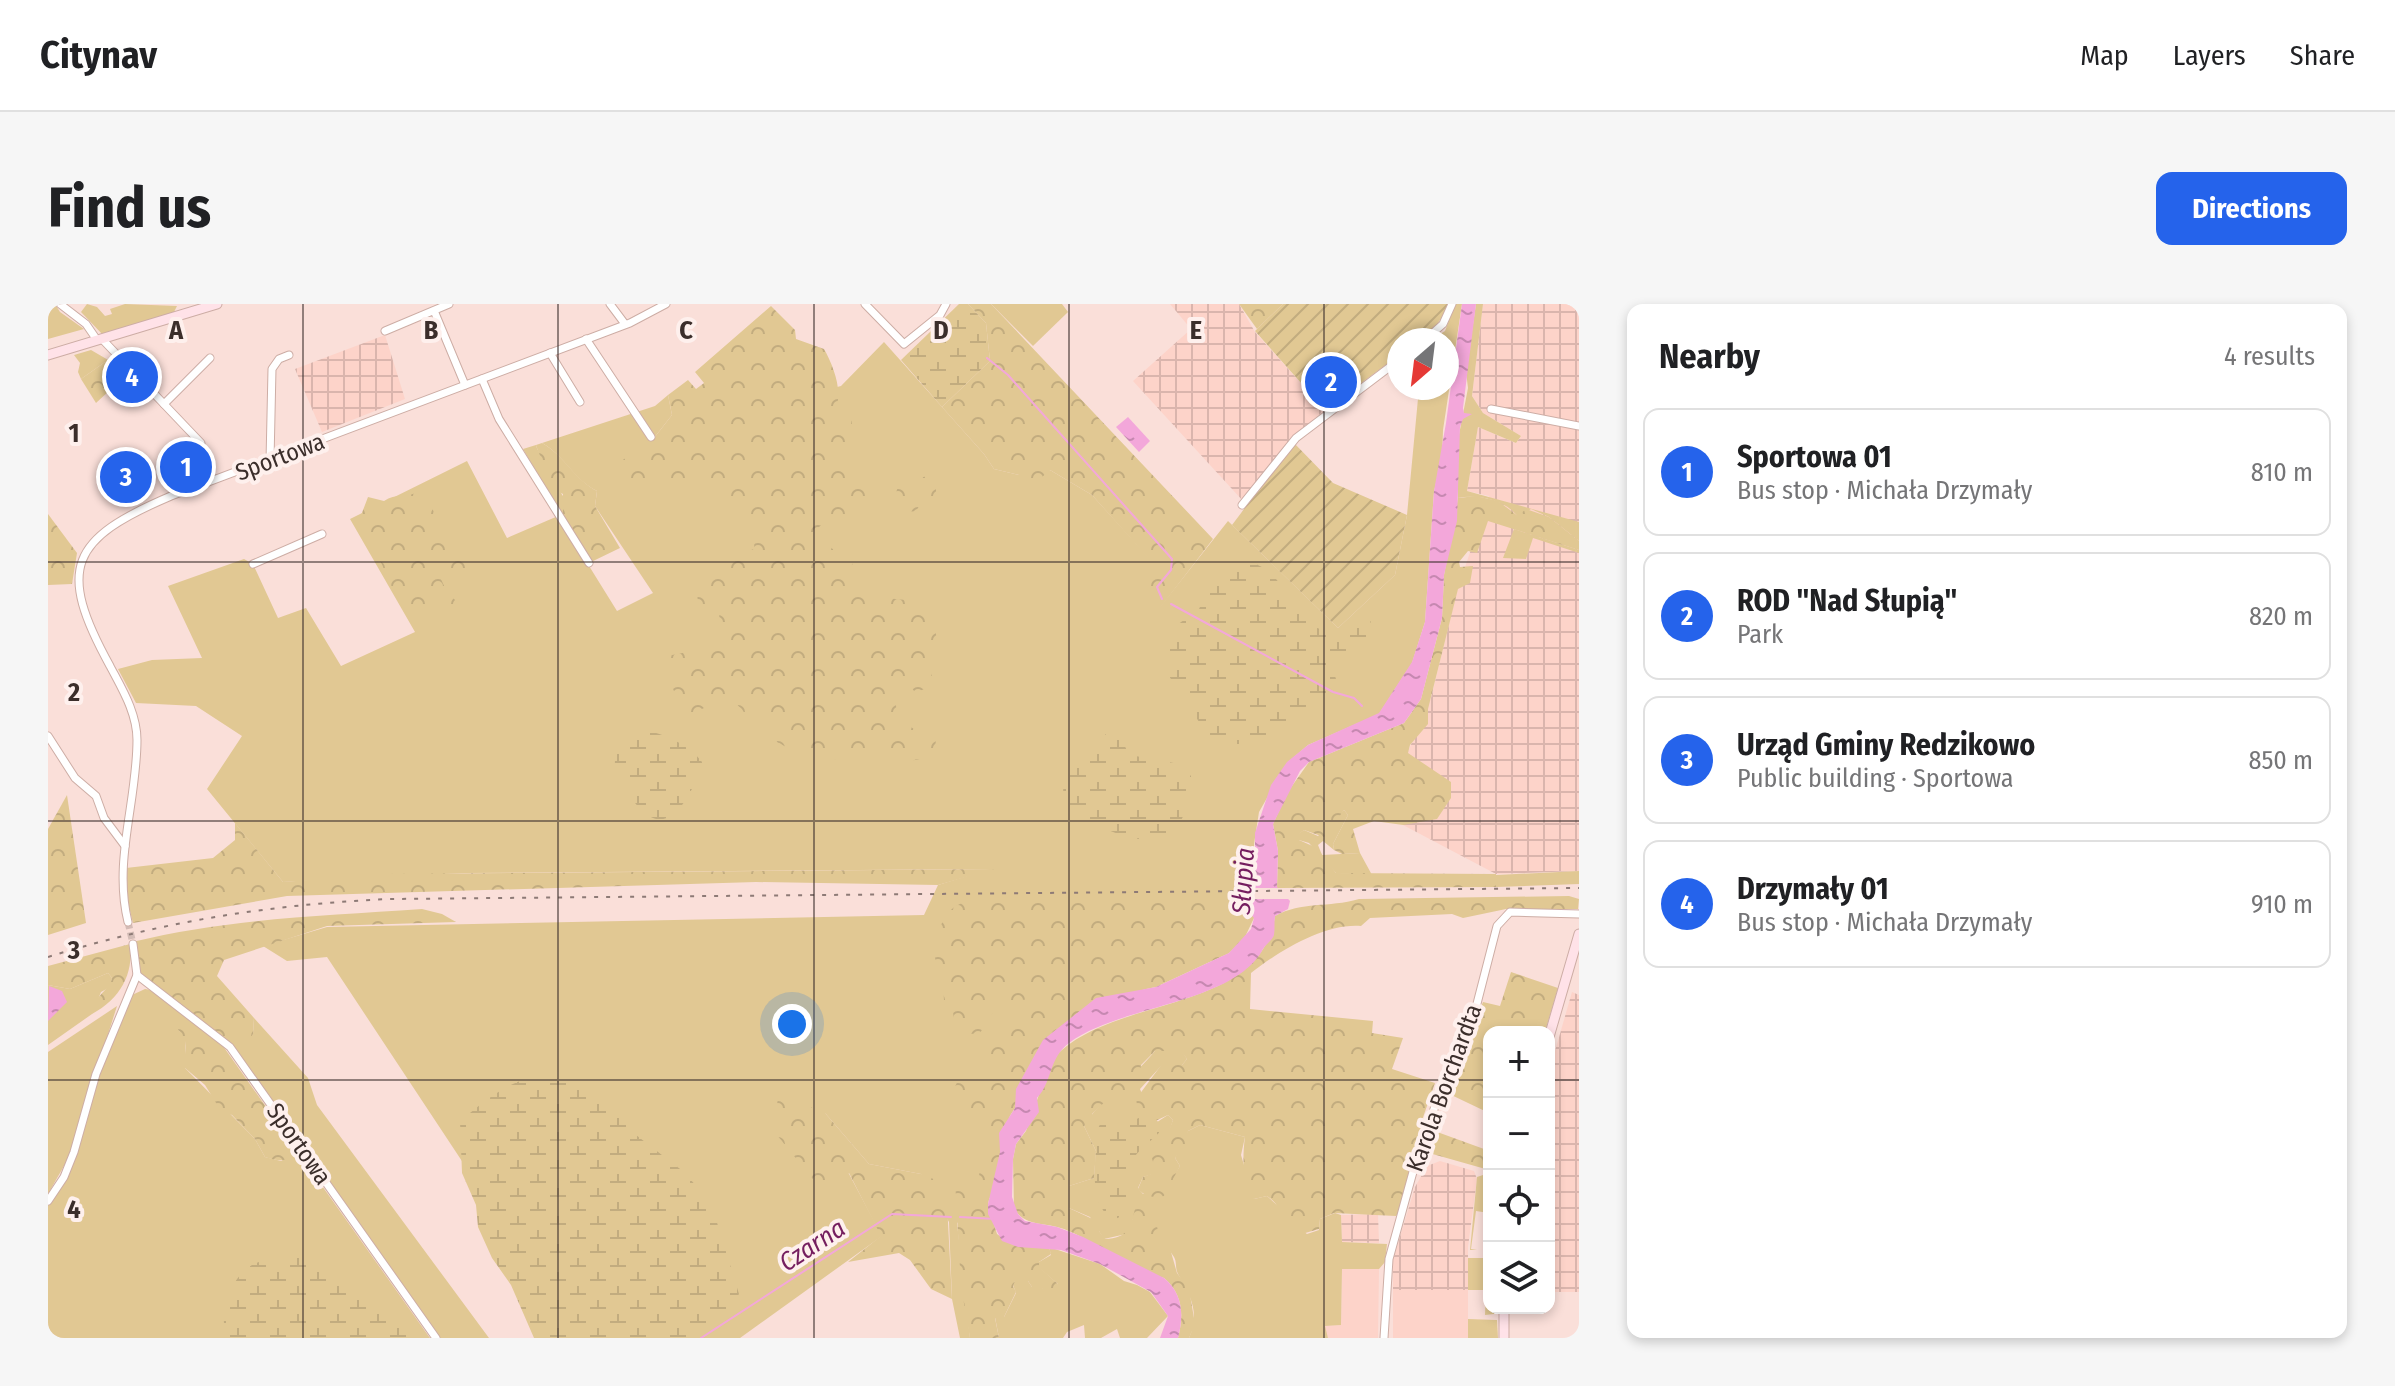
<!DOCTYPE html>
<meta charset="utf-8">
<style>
:root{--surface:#fff;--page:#f6f6f6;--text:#202124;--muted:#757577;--line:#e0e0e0;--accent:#2563eb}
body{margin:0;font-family:"Fira Sans Condensed",sans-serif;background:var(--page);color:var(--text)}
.controls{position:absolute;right:24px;bottom:24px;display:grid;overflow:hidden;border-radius:16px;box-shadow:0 4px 12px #0003}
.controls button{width:72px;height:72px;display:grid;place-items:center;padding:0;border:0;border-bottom:2px solid var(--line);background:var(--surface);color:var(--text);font:40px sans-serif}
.compass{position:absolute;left:1339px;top:24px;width:72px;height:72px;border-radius:50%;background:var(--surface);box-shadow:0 4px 12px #0003;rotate:208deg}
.you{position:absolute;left:744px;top:720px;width:28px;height:28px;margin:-20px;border:6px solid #fff;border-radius:50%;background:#1a73e8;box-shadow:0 0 0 12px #1a73e833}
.badge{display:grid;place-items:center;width:52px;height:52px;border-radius:50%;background:var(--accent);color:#fff;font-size:26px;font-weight:700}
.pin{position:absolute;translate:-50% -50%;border:4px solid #fff;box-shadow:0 2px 8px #0006}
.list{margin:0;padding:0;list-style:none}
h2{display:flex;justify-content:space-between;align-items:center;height:104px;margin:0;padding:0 32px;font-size:34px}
h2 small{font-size:26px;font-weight:400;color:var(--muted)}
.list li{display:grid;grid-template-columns:52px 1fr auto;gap:24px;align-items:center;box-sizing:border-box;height:128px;margin:0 16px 16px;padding:0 16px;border:2px solid var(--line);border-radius:16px}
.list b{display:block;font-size:30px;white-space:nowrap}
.list p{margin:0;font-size:26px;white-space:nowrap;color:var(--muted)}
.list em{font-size:26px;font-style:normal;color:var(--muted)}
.icon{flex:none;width:44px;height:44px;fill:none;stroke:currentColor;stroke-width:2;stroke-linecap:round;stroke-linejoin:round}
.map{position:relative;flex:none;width:1531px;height:1034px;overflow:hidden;border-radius:16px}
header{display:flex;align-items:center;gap:48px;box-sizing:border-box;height:112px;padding:0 40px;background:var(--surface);border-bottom:2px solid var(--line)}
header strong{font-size:38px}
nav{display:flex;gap:44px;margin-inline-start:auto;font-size:28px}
.intro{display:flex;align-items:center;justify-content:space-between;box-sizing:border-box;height:192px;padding:0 48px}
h1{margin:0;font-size:56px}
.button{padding:20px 36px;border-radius:16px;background:var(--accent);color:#fff;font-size:28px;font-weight:700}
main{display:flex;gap:48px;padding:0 48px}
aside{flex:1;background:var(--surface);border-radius:16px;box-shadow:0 4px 12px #0003}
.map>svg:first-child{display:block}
.built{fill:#fdd3c9}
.industrial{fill:url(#industrial-grid)}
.grass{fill:#e1c893}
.forest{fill:url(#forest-crowns)}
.wetland{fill:url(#wetland-marsh)}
.garden{fill:url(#garden-furrows)}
.water{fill:url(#water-ripples)}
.pier{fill:#fadfd9}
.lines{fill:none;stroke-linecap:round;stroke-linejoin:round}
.stream{stroke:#f3a7da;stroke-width:2}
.minor-tunnel{stroke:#d4bcb6;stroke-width:7;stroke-dasharray:7 3.5;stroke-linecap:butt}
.minor-casing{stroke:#cdada5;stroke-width:9}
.secondary-casing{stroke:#cdada5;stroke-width:11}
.minor{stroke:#fff;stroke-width:7}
.secondary{stroke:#ffe2e8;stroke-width:9}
.rail{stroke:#8d7a76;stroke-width:2;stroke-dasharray:4 8;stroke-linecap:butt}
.grid{fill:none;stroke:#3b2e2b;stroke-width:2;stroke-opacity:0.55}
.labels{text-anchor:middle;stroke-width:8;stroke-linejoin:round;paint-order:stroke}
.street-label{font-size:24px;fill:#3b2e2b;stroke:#fef0ed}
.water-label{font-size:26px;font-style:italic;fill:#751e5f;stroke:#fef0ed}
.grid-label{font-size:26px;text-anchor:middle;font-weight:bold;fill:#3b2e2b;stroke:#fef0ed;stroke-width:8;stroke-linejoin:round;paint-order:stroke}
</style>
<header>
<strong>Citynav</strong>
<nav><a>Map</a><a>Layers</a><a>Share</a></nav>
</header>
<div class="intro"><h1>Find us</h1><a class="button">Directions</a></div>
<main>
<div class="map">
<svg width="1531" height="1034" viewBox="0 0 1531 1034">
<defs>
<pattern id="industrial-grid" width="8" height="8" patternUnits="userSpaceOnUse" patternTransform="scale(2)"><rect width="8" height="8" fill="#fdd3c9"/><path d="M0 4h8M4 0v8" fill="none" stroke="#dab5ad"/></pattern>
<pattern id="forest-crowns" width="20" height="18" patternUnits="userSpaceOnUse" patternTransform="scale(2)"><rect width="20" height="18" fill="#e1c893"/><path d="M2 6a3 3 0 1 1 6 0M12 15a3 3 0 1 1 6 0" fill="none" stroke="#c2ac7f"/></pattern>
<pattern id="wetland-marsh" width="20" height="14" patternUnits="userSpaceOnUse" patternTransform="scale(2)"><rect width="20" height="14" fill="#e1c893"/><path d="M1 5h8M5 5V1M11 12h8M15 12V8" fill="none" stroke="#c2ac7f"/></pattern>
<pattern id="garden-furrows" width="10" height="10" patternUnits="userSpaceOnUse" patternTransform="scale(2)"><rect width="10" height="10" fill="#e1c893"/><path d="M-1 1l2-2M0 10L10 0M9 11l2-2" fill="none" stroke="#c2ac7f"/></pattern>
<pattern id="water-ripples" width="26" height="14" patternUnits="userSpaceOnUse" patternTransform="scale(2)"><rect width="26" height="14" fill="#f3a7da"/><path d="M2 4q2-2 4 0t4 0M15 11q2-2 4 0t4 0" fill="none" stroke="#c688b1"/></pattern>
</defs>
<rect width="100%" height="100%" fill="#fadfd9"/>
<g class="built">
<polygon points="1294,965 1331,965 1330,1034 1280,1034 1276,1022 1293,1021"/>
<rect x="1345" y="986" width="75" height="48"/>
</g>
<g class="industrial">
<polygon points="1122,0 1191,0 1207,28 1277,106 1242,135 1195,197 1085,77 1143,25"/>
<polygon points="1435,0 1531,0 1531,567 1448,570 1355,521 1355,515 1334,508 1383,394 1409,287 1441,192 1419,187 1430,123 1468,139 1473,132 1435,109 1424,92"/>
<polygon points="337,31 357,95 274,128 247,65"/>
<polygon points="1524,688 1531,691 1531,988 1501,988 1501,768"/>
<polygon points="1392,857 1426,867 1429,875 1420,943 1420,986 1345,986 1345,956 1367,883 1379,862"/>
<polygon points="1330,910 1331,939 1294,938 1293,911"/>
</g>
<g class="grass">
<polygon points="0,0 7,0 12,8 36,25 0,35"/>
<polygon points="39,0 49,3 57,12 64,10 62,5 77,0 129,2 125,10 55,31 33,8"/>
<polygon points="943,0 1014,0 1020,8 985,42"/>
<path d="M1407,0h7l-19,126 -1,30 -8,31 -9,131 -13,41 -33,51 -71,31 -21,18 -28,49 -5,32v74l-10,21 -15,14 -96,41 -37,5 -86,115 -19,83 -34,26 13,115h-10l-8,-39 -3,-77 -28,-48 -52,-10 -44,-51 23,59 34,64 -142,102h-161l-252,-381 -40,4 -24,-15 64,-19 597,-12 14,-30 52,-16 -526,4 -181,9 -76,-93 35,-53 -46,-30 -60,-3 -18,-34 34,-9 50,-2 -34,-72 76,-27 9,5 25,54 28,-10 35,58 74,-34 -65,-113 117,-58 40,77 51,-22 59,95 36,-18 -58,-87 2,-15c-24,-12 -32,-35 -55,-48l113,-37 13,-11 4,20 -18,23 39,-15 148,-37 43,-44 100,112 10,15 25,6 31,-5 42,25 59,65 9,47 68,-86 110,107 57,-53 12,-60 12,-127h28v-48h-16l14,-9z"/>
<path d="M1428,0h7l-11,92 11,17 38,23 -5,7 -38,-16 -11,64 112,31v19l-30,-24 -18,-8 -13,8c-12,-17 -40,-23 -60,-19v-58l10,-52 -2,-16z"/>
<polygon points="43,46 74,64 90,83 86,87 57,58 33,75 30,68 32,59 26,51"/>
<path d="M488,141c2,9 8,10 10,17 6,15 10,24 19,37l-2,7 4,19 -44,-76z"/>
<polygon points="1466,225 1531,246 1531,249 1485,234 1478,255 1455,254"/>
<polygon points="1296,506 1300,511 1285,540 1286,546 1275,537 1270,541 1274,551 1312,549 1324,571 1288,569 1261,539 1251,536 1250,530 1256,526 1270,532"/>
<polygon points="1531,567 1531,580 1448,583 1448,571"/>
<polygon points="60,669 64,674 62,683 53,688 44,710 0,741 0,681 22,685"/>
<polygon points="97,685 103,686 130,707 131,727 138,731 137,764 207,835 217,853 233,857 250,848 382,1034 0,1034 0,900 15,880 51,768 84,691"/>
<polygon points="69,702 21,853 0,890 0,748"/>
<polygon points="206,714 260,774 269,801 441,1034 390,1034 182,743 205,730"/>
<path d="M1107,747h27l5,8 -5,6h-20l-22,24 14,35 14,-9 5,5 -17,53 -13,4 -5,11 5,6 30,-17 7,-11 -5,-8 13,-27 12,-6 45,12 -4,18 13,44 13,-3 13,12v6l27,20 12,-4 1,-11 15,-6 6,2 1,27 45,2 -2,18 -6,7h-37l-1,56 -16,1 3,12h-139c11,-26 2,-41 -11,-64 -3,-6 -1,-12 -4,-17 -10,-17 -26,-27 -42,-38v8l-6,7 -22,5 -14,-22 -21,-9v-22l25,-8 2,-27 -12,-25c17,-28 50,-49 71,-75z"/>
<polygon points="1435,871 1441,872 1441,909 1428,907 1423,945 1429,946 1422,946 1429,873"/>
<polygon points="1001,943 1052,960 1076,977 1089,981 1102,988 1120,1012 1099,1034 1072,1034 1069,1025 1053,1034 1037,1034 1036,1021 1019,1028 1015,1034 951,1034 947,1013 956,1013 968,989 965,981 967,976 980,977 984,983 994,983 999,992 1010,980 990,963 991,958 1003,951"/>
<polygon points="1420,954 1441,954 1441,1004 1450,1004 1446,1010 1437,1011 1438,986 1420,986"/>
<polygon points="1420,1015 1449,1016 1450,1034 1420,1034"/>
</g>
<g class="forest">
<polygon points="920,0 943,0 1165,235 1112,304 1088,284 1102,256 1044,191 1002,166 985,181 971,171 946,165 936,150 894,103 942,57 938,19"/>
<polygon points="1191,0 1235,0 1209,25"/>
<path d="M723,2l24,24 1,9 28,10c8,14 18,39 13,55l15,16 -1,28 -6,12 7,12 20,14 1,22c-17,9 -28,27 -49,15l-5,4v10c12,14 24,16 34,27l-8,5 -3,8 8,9 10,2 5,8 61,6 8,13 4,38 -11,7 6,20 -8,9 -10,3 -6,-7h-9c0,7 -4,15 -4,20 0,21 26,26 40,35l-2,16 -24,5 -9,-8 -20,-5 -8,7 -16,-4 -24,9 -11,-3 -11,5c-13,-4 -21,-14 -34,-20l-6,-22 -19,1 -18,-20 -13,-1 -34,16c-9,-16 -24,-43 -20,-60l46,-9 -1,-14 8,-6 -1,-15 -21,-9 -1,-11 20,-30 37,-13 1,-15 -6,-19 -33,-22 -60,-17 -36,8 -9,-7 -1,-8 44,-31 18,-23 -4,-20 20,-15 8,9 8,-6 -9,-11z"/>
<polygon points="57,58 74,75 48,99 33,75"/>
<path d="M494,139c23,13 32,36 55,48l-2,15 25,42 -31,15 -26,-47v-22l-6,-3c-5,-11 -19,-38 -21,-46z"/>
<polygon points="879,172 888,173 888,191 873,199 868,207 852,209 845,197 851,180"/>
<path d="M370,188l14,16 10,22 14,10 14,32 -7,7 -24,-4 7,15 18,20 -6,6 -14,1 -7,-15 -5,-3 -14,11 -9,-7h-10l-24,-54 -18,-23 11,-29 16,4c12,-8 22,-3 34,-9z"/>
<polygon points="1428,192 1450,197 1470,212 1478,205 1501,213 1531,237 1531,246 1440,217 1429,249 1420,247 1411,258 1412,263 1425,262 1422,279 1410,285 1380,405 1380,420 1362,441 1360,449 1403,478 1403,494 1389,515 1355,521 1326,517 1305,525 1312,549 1294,550 1286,546 1285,540 1300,511 1296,506 1276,533 1256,526 1251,530 1251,536 1269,544 1288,569 1448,570 1448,583 1229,584 1230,547 1225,520 1239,489 1261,458 1356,419 1373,395 1394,314 1396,271 1410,194"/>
<polygon points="0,210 29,249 24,280 0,281"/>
<polygon points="19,491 38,619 0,631 0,525"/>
<polygon points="187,519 235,578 337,570 946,565 890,581 708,578 239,592 85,619 76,583 78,564 165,554 187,536"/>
<path d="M1521,592l10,3 -1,10h-72l-43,9 -11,-4 -82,4 -9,8c-36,-3 -82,25 -110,47l-1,36 123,12 -1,12 31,5 -11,31 43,14 -15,43 6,2 -25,82 -5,6 -62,-3 -14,6 -1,10 -24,7 -14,-13c-2,-14 -2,-19 -14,-27l-13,3 -8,-5c-2,-21 -4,-35 -1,-57l-45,-12 -12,6 -1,11 -12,16 5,8 -16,30c-11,2 -18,1 -26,-7l5,-12 13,-5 -5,-17 11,-7 11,-28 -5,-5 -19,9 -10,-8 -3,-17 26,-35 20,1 5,-6 -6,-8h-26l-14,14 -1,7 -16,21 -13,3 -19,18v6l-8,6 12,25 -2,27 -25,8v22l30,14v9l6,8c23,-1 25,-11 30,-30l8,-1 12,6 4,24 10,7 8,28 12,16 6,35 -6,14h-11c6,-23 5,-44 -14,-60 -34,-10 -67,-36 -100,-49 -19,-7 -38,-2 -50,-20l-1,-50 3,-15 10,-13 25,-70c57,-68 209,-44 224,-145 27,-15 53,-8 84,-17z"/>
<path d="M1161,596l30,1 5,9 -3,18 -9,6 -3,19 -73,34 -60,12 -53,41 -27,49 -1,19 -16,25 1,19 -12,52 9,30 14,10 38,3 2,7 -12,8v5l19,17 -2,17 -7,1 -7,-14 -10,-1 -4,-6h-13l-2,5 3,6 -12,25 -9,1 4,20h-29l-9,-52 -6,-106 6,-2 11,8 6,-3 3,-22 5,-5 -2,-32 -7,-5 -9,2 -10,-6 2,-16 -6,-10 4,-9 21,3 10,-11 -1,-27 11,-9v-10l17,-10 2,-6 12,-2 5,-9 -33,2 -2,-8 -9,-7 -3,7 5,19 -13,21 -19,2 -7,-9 -1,-17 -9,-8c0,-23 -8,-34 -12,-56 12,-20 8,-33 32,-43z"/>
<path d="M374,605l20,5 14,8 -129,4 -103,34 -7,16 37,42 -1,16 -8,11 -15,2 -93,-72 -5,-33c100,-24 190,-26 290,-33z"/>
<path d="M82,640c4,30 -10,55 -38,70 0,-18 16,-21 20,-36l-4,-5 -38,16 -22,-4v-19z"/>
<polygon points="1463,668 1510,684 1497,728 1441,728 1441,809 1397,788 1435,698 1452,702"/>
<path d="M130,707l45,35 75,106c-9,11 -21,9 -33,5l-10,-18 -23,-24 -11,-4 -16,-26 -20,-17c-2,-27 8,-18 -10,-43z"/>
<polygon points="730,795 748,808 757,801 777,809 821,860 873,870 898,880 904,995 883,985 862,956 851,949 800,958 833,932 801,869 773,885 724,825"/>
<polygon points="1381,825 1436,845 1441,828 1441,866 1374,847"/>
</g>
<g class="wetland">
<polygon points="911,0 920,0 938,19 942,57 894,103 853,56"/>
<path d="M1201,258c47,11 38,77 96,69l24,-23c4,13 1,37 -14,43 -5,2 -14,2 -20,3l-5,7 6,18 -10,16 -29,17 -24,23 -26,9h-25l-17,-13 -38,-58 -2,-32 12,-16 22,-16 17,-36z"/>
<path d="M1066,424l11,7 -1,10 6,10 49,9 12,12v25l-18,35c-22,6 -39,4 -60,-4 -50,-21 -71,-40 -22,-83 8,-7 14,-16 23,-21z"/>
<path d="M596,427c19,1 46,15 58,31 -1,13 -8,23 -14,34 -22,38 -44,25 -62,-7 -4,-6 -10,-15 -11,-22 -2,-17 15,-31 29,-36z"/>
<path d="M500,770l50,24 25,17 13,20 48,37 27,31 28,91 -18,26 -34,18h-153l-23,-53 -19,-27 -14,-31 -2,-22 -14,-32 -2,-52c29,-23 50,-42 88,-47z"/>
<path d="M1096,811h10l8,14c-8,11 -28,23 -31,35 -5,20 2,31 -9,52l-9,4c-27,-17 -17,-65 -14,-94l8,-8 19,7z"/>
<path d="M232,952l29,3 29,14 21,24 48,27 12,14h-191c-12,-22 3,-63 26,-74 8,-4 18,-5 26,-8z"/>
</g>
<g class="garden">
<path d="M1235,0h165c-9,24 -23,36 -49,36v15l-74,55 -70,-79z"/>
<polygon points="1246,139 1285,179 1359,211 1347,271 1290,324 1184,221"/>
</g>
<g class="water">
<path d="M1414,0h14l-13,104 1,5 8,1 -9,5 -3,8 -3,94 -13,54 -2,43 -21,81 -17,24 -95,39 -9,9 -27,53 5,27 -1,36 13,14 -2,8 -13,7c-1,6 0,13 -1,19 -2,6 -8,9 -11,14 -29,55 -144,56 -194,94 -21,16 -16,38 -32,55l2,14 -23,32 -3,15 -1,38 6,17 7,7 32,6 26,10 81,41c19,16 20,37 14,60h-18l8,-22 -17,-24 -51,-28 -39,-14 -43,-3 -16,-6 -14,-27v-10l12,-52 -1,-19 16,-25 1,-19 27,-49 53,-42 60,-11 73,-34 22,-24 3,-11 -6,-7 7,-33v-45l16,-48 16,-23 21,-17 71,-32 33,-51 13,-40 9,-131 12,-68z"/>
<polygon points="1080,113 1102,137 1091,148 1068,123"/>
<polygon points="1,682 14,687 19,698 0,717"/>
</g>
<polygon class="pier" points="1200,584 1235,584 1245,595 1200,595"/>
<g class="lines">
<g class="stream">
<polyline points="939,54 960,71 1124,255 1123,266 1109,283 1114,295"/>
<polyline points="1123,300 1285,388 1306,394 1314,402"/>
<polyline points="912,913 947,915"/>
<polyline points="653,1034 844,910 903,913"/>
</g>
<polyline class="minor-tunnel" points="80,618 85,640"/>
<defs>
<g id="minor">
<polyline points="12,0 38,20 49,36"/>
<polyline points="562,0 577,20"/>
<polyline points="817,0 856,40 892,11 898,0"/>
<polyline points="387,9 417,81"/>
<polyline points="337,27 401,0"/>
<polyline points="54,35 153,139 150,167 153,181"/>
<polyline points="538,35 603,133"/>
<polyline points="1377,36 1395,20 1404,0"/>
<polyline points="502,49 532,98"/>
<polyline points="434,75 451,115 541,259"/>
<polyline points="116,100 162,54"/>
<polyline points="1443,105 1531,122"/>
<polyline points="222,157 224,65 231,55 241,51"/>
<polyline points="1194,201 1248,134 1351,56"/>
<polyline points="205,260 274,230"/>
<polyline points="0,432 27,474 48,492 56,514 77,542"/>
<path d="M80,618c-15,-61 9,-120 9,-182 0,-27 -15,-51 -27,-74 -54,-98 -40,-127 61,-170l459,-173 36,-19"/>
<polyline points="89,671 182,743 388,1034"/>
<polyline points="0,897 16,873 26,848 48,770 89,671 85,640"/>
<polyline points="1336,1034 1341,955 1368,857 1401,762 1424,719 1449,622 1462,608 1531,610"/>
</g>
<g id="secondary">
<polyline points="0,51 169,0"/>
<polyline points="1501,733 1531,630"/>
<polyline points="1456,1034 1456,1004"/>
</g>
</defs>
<use href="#minor" class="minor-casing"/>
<use href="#secondary" class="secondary-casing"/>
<use href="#minor" class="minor"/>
<use href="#secondary" class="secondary"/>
<path class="rail" d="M0,653c112,-35 224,-53 342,-58l1189,-11"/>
</g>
<path class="grid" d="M255,0v1034M510,0v1034M766,0v1034M1021,0v1034M1276,0v1034M0,258h1531M0,517h1531M0,776h1441M1501,776h30"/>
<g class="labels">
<g class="street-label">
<text transform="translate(232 153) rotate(-21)" y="8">Sportowa</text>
<text transform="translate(1396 784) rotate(-70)" y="8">Karola Borchardta</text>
<text transform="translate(251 840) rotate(55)" y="8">Sportowa</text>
</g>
<g class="water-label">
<text transform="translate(1195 577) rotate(-86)" y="9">Słupia</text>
<text transform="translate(764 941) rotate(-33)" y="9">Czarna</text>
</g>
</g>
<g class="grid-label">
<text x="128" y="35">A</text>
<text x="383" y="35">B</text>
<text x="638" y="35">C</text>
<text x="893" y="35">D</text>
<text x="1148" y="35">E</text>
<text x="26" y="138">1</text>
<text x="26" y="397">2</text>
<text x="26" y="655">3</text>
<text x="26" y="914">4</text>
</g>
</svg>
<div class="controls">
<button>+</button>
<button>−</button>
<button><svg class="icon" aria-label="locate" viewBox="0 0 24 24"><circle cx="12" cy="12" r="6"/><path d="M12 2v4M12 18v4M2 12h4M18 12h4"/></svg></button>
<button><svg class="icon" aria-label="layers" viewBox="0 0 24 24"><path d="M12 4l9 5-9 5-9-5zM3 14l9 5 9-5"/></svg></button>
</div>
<svg class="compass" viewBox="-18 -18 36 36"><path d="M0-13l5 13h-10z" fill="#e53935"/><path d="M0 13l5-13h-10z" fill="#757577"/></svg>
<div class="you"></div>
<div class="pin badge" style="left:138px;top:163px">1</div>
<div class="pin badge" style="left:1283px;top:78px">2</div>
<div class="pin badge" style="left:78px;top:173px">3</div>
<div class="pin badge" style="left:84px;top:73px">4</div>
</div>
<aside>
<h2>Nearby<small>4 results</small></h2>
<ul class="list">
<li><span class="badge">1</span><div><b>Sportowa 01</b><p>Bus stop · Michała Drzymały</p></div><em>810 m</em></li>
<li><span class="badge">2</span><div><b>ROD &quot;Nad Słupią&quot;</b><p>Park</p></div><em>820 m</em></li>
<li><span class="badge">3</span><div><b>Urząd Gminy Redzikowo</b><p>Public building · Sportowa</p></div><em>850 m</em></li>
<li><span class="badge">4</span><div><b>Drzymały 01</b><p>Bus stop · Michała Drzymały</p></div><em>910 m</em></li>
</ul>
</aside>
</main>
